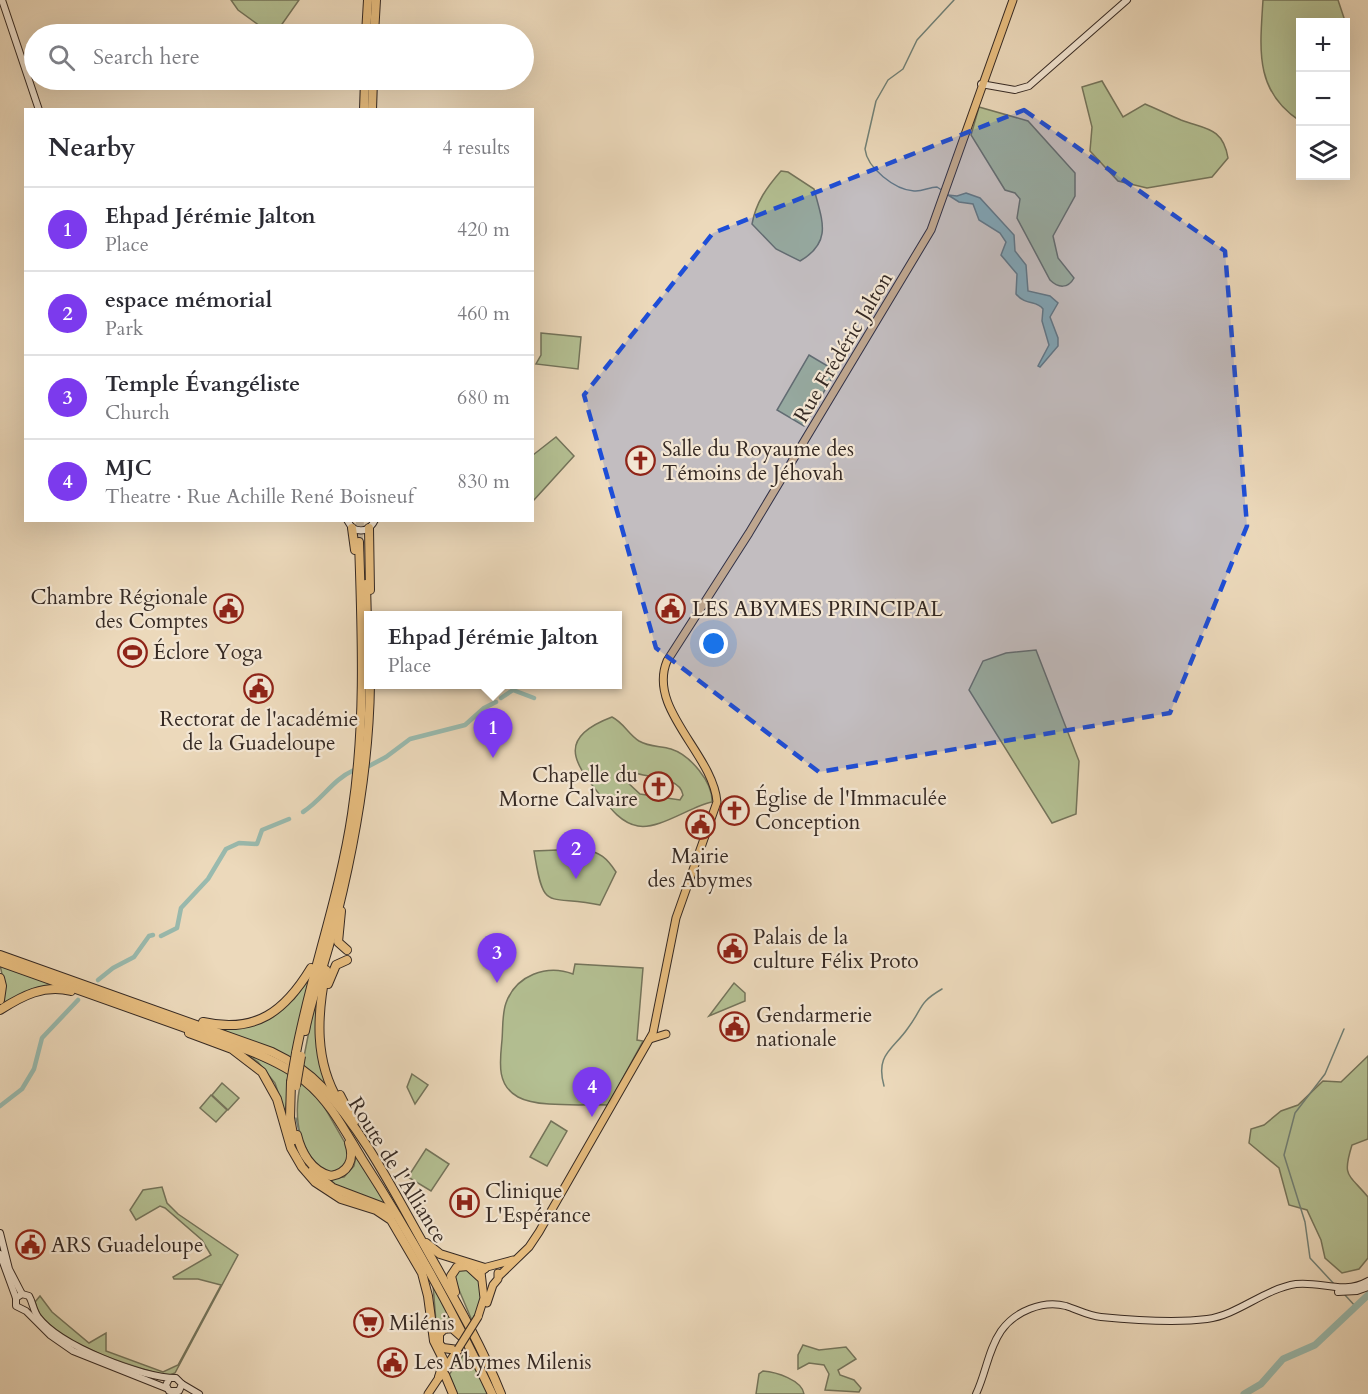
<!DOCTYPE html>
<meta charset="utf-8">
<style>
:root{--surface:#fff;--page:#f7f7f7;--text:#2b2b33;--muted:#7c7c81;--line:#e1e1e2;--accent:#7c3aed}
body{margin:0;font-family:Cardo,serif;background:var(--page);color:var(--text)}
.controls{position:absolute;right:18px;top:18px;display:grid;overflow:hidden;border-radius:0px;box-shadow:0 6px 24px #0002}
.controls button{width:54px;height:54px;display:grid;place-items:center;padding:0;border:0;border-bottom:2px solid var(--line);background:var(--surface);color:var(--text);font:30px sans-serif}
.you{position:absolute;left:714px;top:644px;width:21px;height:21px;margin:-15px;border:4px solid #fff;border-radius:50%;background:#1a73e8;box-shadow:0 0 0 9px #1a73e833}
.badge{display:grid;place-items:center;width:39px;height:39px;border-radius:50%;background:var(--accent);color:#fff;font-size:20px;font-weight:700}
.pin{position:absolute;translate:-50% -50px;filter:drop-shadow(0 2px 3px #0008)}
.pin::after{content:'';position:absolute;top:32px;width:21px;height:18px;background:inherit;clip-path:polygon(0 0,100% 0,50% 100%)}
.popup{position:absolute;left:364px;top:611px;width:258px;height:78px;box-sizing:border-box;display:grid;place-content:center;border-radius:0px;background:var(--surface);filter:drop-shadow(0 2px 4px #0005);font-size:20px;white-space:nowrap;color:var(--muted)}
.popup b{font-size:22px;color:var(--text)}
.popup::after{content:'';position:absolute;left:50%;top:100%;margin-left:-12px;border:12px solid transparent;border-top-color:var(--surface)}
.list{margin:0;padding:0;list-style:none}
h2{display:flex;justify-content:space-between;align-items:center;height:78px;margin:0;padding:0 24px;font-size:26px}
h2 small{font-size:20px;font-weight:400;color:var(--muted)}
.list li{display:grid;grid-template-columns:39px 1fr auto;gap:18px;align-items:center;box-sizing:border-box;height:84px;padding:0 24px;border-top:2px solid var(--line)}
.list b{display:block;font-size:22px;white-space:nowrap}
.list p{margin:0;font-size:20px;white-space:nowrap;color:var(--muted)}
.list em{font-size:20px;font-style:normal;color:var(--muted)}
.icon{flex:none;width:33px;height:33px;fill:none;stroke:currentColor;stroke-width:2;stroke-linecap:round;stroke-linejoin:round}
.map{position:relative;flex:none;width:1368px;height:1394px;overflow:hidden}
.search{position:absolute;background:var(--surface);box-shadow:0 6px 24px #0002;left:24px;top:24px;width:510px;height:66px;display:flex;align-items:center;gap:15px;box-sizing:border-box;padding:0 21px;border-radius:33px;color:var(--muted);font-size:22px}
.panel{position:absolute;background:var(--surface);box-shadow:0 6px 24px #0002;left:24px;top:108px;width:510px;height:414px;border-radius:0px}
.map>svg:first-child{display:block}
.green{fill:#b4c093;stroke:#74745b;stroke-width:1.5;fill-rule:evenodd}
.water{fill:#99baae;stroke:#718076;stroke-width:1.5}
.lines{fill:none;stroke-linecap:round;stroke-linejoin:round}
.stream{stroke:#718076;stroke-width:1.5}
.canal{stroke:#99baae;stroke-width:4.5}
.river{stroke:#99baae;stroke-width:7}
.highway-tunnel{stroke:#c7b69d;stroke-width:8;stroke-dasharray:8 4;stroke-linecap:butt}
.secondary-casing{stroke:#352923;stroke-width:8}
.primary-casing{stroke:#352923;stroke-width:9}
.highway-casing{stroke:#352923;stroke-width:10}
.secondary{stroke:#f3e6d3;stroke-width:6}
.primary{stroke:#e6bc7e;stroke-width:7}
.highway{stroke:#e6bc7e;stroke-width:8}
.primary-bridge-casing{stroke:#352923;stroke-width:9;stroke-linecap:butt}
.highway-bridge-casing{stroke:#352923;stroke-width:10;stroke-linecap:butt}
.primary-bridge{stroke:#e6bc7e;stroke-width:7}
.highway-bridge{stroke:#e6bc7e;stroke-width:8}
.marked{fill:#1d4ed8;fill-opacity:0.2;stroke:#1d4ed8;stroke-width:4.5;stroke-dasharray:12 8;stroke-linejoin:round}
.labels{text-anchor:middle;stroke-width:4.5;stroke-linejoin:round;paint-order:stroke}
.street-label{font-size:21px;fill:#352923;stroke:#f3e6d3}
.poi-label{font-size:21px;fill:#352923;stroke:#f3e6d3;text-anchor:start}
</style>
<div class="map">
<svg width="1368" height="1394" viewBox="0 0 1368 1394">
<rect width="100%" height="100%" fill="#ecd9bb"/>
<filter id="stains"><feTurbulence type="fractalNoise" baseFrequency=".00333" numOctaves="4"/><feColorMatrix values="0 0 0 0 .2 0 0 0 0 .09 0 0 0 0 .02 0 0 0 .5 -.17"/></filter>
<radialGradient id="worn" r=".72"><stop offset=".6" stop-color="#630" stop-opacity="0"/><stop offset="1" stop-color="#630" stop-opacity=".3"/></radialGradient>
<g class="green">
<polygon points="231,0 299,0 280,27 264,29 238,10"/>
<path d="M1263,0h75l8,24 -46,-2v99c-46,-30 -40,-72 -37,-121z"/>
<path d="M1102,81l21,36 22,-13c12,5 24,11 36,16 24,9 42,7 47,38l-16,19 -65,11 -29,-7 -28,-30 2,-24 -10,-40z"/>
<path d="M979,107l49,14 47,52v23l-22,40 5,22 16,20c-6,11 -16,10 -24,2l-33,-62 3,-19 -5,-6 -10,-3 -34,-55z"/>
<path d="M781,171l7,1 26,17c8,31 19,53 -14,72l-24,-12 -24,-25c4,-22 15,-37 29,-53z"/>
<polygon points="541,333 581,337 578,369 536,364 541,355"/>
<polygon points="809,355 836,371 804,426 777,410"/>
<polygon points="556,437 574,456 533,501 533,455"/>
<polygon points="1036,650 1079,761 1076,814 1052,823 969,690 983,661 1006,653"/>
<path d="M612,717c12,6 16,17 27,24 10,6 21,5 32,8 19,6 42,33 41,53 -21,4 -53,28 -74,24 -17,-3 -28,-18 -38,-31 -29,-35 -41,-58 12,-78zM632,772c15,6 48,4 51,23l-3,5 -40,-6 -15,-14 2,-6z"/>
<path d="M583,849c17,3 24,9 33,23l-16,33c-54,-11 -56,9 -66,-54z"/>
<path d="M575,964l68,4 -6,72 6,1 -35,64c-24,-1 -70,3 -90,-8 -22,-12 -18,-36 -16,-57 1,-12 0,-26 4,-37 10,-28 41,-39 67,-29z"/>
<polygon points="0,965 58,986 0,1008 5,988"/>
<path d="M325,968c-10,54 -11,69 4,122l-27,-23 13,-67z"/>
<polygon points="310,977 293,1059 260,1044 220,1031 267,1020 294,999"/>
<polygon points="734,983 745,993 745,1001 709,1016"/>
<polygon points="241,1051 291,1073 285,1113 275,1083 258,1062"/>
<path d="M1368,1056v83l-16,6c-10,32 -4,28 16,52v61l-9,11 -17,4 -17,-15 -4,-18 -14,-30 -18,-5 -10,-37 -30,-25 2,-14 13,-4 17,-14 17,-6 25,-24 18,1z"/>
<polygon points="412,1074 428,1085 415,1104 407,1087"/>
<path d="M301,1081l21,22 27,47 -3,18 -18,6c-31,-23 -35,-58 -27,-93z"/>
<polygon points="222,1083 239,1098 228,1110 212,1095"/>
<polygon points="211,1095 227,1110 216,1122 200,1108"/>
<polygon points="551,1121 567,1131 547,1166 530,1157"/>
<polygon points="426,1149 449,1164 431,1191 408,1177"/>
<polygon points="356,1156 358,1156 391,1211 346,1193 327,1179 344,1177 354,1166"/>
<path d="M162,1187l5,16 11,11 60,41 -63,118 -8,3c-33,-9 -125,-35 -132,-74l5,-6 12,16 37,31 17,-10v18l57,21 15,-7 43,-80 -23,-6h-24l-1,-2 38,-22 -9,-15 -37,-32 -5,-2 -24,14 -6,-10 13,-20z"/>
<polygon points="464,1267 477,1277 484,1293 473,1323 454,1278 455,1273"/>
<polygon points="433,1285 457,1328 437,1334"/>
<polygon points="803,1345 819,1350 846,1347 856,1359 838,1370 840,1375 854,1380 861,1388 859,1392 825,1390 829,1374 824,1365 809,1363 798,1369 798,1355"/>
<polygon points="467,1350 488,1394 456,1394 448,1376"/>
<path d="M763,1371c13,1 39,9 41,23h-48l3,-20z"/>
</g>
<path class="water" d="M966,193l14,5 34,37 1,16 11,14 2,26 22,5 8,7 -8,14 8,21v8l-18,21 -2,-1 11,-21 -7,-24 1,-12c-6,-9 -17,-3 -27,-15l1,-20 -16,-19 5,-13 -6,-9 -21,-13 -6,-16 -14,-2 -11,-7 9,1z"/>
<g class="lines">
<g class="stream">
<path d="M943,191l-6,-4c-8,0 -15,5 -23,4 -19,-1 -47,-23 -49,-42l11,-48 12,-21 15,-11 14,-29 37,-40"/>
<path d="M884,1086c-9,-32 9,-36 24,-58 15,-20 10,-25 34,-39"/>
<polyline points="296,1118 299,1132"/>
<polyline points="304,1145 309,1154"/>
<polyline points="1335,1285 1310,1258 1305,1222 1284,1155 1295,1113 1325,1074 1344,1029"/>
<polyline points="1345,1295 1356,1307"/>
</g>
<g class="canal">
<polyline points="501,698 513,690 534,698"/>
<polyline points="369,766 386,757 410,739 465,725 484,708 496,702"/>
<path d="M303,812c20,-13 29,-32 51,-42"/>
<polyline points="161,936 177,928 181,908 208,879 226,849 239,843 257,844 262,830 289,819"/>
<polyline points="98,980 113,968 134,957 149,936 153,935"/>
<polyline points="0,1106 22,1089 34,1069 42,1038 78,1000"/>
</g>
<polyline class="river" points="1244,1394 1261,1384 1283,1359 1315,1345 1368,1295"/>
<polyline class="highway-tunnel" points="359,542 360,520"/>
<defs>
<g id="secondary">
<polyline points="2,0 39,110"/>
<polyline points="981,84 1015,90 1029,86 1127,0"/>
<path d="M347,520l5,8c10,5 18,2 23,-8"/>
<polyline points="0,1233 9,1269 22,1294"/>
<polyline points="0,1254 16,1298 16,1306 26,1311 50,1335 73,1351 166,1388"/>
<polyline points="1338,1292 1357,1291 1368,1287"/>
<path d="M16,1298l6,-4 7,2c4,7 4,14 9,21 22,29 104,61 138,61l6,6 -3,7h-10l-3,-6 3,-6"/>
<polyline points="182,1384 199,1394"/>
<path d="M976,1394c10,-21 12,-44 25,-63 14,-20 42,-31 65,-25 12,4 23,10 35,11 31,3 75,6 106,2 31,-4 57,-30 89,-35 26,-3 47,11 72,-3"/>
</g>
<g id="primary">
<polyline points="650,1039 666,1034"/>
<path d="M499,1276l30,-29 10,-15 114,-199 23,-115 41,-116c-4,-48 -70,-93 -50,-141l82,-128 182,-303 82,-230"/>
<polyline points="487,1303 493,1285 498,1279 498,1273"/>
<polyline points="478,1317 484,1298 481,1272 487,1267 513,1260"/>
<polyline points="428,1394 458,1349"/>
</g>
<g id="highway">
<polyline points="366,34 368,0"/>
<polyline points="374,34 376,0"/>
<polyline points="364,110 365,80"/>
<polyline points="372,110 373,80"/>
<polyline points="352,528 355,550"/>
<polyline points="369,528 370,590"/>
<polyline points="366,584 367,623"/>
<polyline points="367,638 368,666"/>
<polyline points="341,911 338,942 347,950"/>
<path d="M0,955l272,97c19,9 35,19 49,34 42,44 72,104 102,157 28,50 57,99 78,151"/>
<path d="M0,962l250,89c20,8 40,17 56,31 24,19 40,51 56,77 49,76 92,154 130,235"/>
<path d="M326,970c-9,45 -12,91 13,132"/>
<polyline points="0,978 2,986 0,1000"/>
<polyline points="328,984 336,965 347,960"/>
<path d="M0,1010c22,-14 44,-26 71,-19"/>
<path d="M203,1022c53,12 82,-11 108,-54"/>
<path d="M305,1031c6,-32 18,-62 26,-93 22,-83 38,-167 39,-254"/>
<polyline points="189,1033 232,1049 262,1072 277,1099 291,1148 302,1167 315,1182 341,1199 376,1210 391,1220 422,1273 428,1296 434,1341 444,1361 439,1377"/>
<path d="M296,1053c15,-80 44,-158 56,-239 14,-90 10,-181 7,-272"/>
<polyline points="291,1082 290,1118 294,1140"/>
<polyline points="340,1095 354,1122"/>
<path d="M297,1135c4,17 14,36 34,41 17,-3 24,-16 18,-33"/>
<polyline points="312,1171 333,1188 383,1207 392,1215"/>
<polyline points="426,1243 440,1254 485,1268"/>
<polyline points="455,1292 451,1276 457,1267 468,1266 480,1277"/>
<polyline points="458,1350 443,1348 439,1344 439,1334 444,1329 452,1328 461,1336"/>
<polyline points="445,1375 453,1394"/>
</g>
</defs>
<use href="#secondary" class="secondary-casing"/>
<use href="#primary" class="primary-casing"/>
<use href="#highway" class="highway-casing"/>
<use href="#secondary" class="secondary"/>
<use href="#primary" class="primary"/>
<use href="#highway" class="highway"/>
<defs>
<polyline id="primary-bridge" points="458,1349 478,1317"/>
<g id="highway-bridge">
<polyline points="291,1082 296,1053"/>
<polyline points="296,1086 301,1056"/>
</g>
</defs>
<use href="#primary-bridge" class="primary-bridge-casing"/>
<use href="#highway-bridge" class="highway-bridge-casing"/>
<use href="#primary-bridge" class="primary-bridge"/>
<use href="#highway-bridge" class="highway-bridge"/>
</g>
<path class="marked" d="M1024,110l201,141 22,275 -77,187 -351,59 -163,-124 -72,-253 129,-162z"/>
<defs>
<symbol id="church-ring" viewBox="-11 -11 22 22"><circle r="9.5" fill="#f3e6d3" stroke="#8f2418" stroke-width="1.5"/><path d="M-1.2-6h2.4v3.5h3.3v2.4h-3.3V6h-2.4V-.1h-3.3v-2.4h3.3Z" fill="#8f2418"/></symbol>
<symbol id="civic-ring" viewBox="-11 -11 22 22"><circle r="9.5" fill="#f3e6d3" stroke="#8f2418" stroke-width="1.5"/><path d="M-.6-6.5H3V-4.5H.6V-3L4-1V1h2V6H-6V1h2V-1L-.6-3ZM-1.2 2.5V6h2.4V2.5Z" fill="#8f2418"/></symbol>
<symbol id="stadium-ring" viewBox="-11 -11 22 22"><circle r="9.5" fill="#f3e6d3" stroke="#8f2418" stroke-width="1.5"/><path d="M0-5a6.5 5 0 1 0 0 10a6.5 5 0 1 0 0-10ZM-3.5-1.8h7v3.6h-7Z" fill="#8f2418"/></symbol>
<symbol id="hospital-ring" viewBox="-11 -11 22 22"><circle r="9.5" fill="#f3e6d3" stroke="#8f2418" stroke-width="1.5"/><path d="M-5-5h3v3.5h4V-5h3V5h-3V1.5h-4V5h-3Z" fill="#8f2418"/></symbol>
<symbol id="supermarket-ring" viewBox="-11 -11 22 22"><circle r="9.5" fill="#f3e6d3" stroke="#8f2418" stroke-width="1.5"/><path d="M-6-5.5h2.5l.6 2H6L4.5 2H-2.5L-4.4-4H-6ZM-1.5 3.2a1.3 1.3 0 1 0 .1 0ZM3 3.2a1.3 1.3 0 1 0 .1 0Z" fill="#8f2418"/></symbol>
</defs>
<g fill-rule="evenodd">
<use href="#church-ring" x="624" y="444" width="33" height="33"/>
<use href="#civic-ring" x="212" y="592" width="33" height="33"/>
<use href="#civic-ring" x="654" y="592" width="33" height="33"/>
<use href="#stadium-ring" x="116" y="636" width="33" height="33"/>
<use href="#civic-ring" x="242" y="672" width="33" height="33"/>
<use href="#church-ring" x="642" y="770" width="33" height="33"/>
<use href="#church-ring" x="718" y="794" width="33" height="33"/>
<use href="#civic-ring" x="684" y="808" width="33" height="33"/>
<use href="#civic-ring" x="716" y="932" width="33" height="33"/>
<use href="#civic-ring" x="718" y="1010" width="33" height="33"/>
<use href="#hospital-ring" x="448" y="1186" width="33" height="33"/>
<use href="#civic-ring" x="14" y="1228" width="33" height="33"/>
<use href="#supermarket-ring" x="352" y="1306" width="33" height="33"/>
<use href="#civic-ring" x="376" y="1346" width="33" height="33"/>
</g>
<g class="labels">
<g class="street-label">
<text transform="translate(843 347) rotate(-59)" y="7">Rue Frédéric Jalton</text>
<text transform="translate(398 1170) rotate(58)" y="7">Route de l'Alliance</text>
</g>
<g class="poi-label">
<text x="662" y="456">Salle du Royaume des<tspan x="662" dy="24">Témoins de Jéhovah</tspan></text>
<text x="208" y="604" text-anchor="end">Chambre Régionale<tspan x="208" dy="24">des Comptes</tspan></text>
<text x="692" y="616">LES ABYMES PRINCIPAL</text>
<text x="153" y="659">Éclore Yoga</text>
<text x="259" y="726" text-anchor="middle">Rectorat de l'académie<tspan x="259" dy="24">de la Guadeloupe</tspan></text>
<text x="638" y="782" text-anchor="end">Chapelle du<tspan x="638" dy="24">Morne Calvaire</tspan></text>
<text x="755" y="805">Église de l'Immaculée<tspan x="755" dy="24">Conception</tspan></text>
<text x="700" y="863" text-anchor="middle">Mairie<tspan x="700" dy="24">des Abymes</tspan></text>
<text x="753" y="944">Palais de la<tspan x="753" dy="24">culture Félix Proto</tspan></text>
<text x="756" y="1022">Gendarmerie<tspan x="756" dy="24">nationale</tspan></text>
<text x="485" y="1198">Clinique<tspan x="485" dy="24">L'Espérance</tspan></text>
<text x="51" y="1252">ARS Guadeloupe</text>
<text x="389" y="1330">Milénis</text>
<text x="414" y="1369">Les Abymes Milenis</text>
</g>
</g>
<rect width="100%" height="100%" filter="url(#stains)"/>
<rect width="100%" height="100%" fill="url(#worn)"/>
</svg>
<div class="controls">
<button>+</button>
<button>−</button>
<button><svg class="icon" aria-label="layers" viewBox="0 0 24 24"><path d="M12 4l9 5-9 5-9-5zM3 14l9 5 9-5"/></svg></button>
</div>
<div class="you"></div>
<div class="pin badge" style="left:493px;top:758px">1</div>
<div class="popup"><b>Ehpad Jérémie Jalton</b>Place</div>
<div class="pin badge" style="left:576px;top:879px">2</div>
<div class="pin badge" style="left:497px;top:983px">3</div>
<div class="pin badge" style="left:592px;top:1117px">4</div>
<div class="search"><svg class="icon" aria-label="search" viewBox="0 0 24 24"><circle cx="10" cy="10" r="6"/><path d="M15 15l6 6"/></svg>Search here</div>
<section class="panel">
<h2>Nearby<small>4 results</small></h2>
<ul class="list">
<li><span class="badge">1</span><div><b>Ehpad Jérémie Jalton</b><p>Place</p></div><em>420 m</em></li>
<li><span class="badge">2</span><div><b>espace mémorial</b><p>Park</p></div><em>460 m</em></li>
<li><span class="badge">3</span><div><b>Temple Évangéliste</b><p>Church</p></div><em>680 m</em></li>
<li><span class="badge">4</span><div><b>MJC</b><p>Theatre · Rue Achille René Boisneuf</p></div><em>830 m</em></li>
</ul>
</section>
</div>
